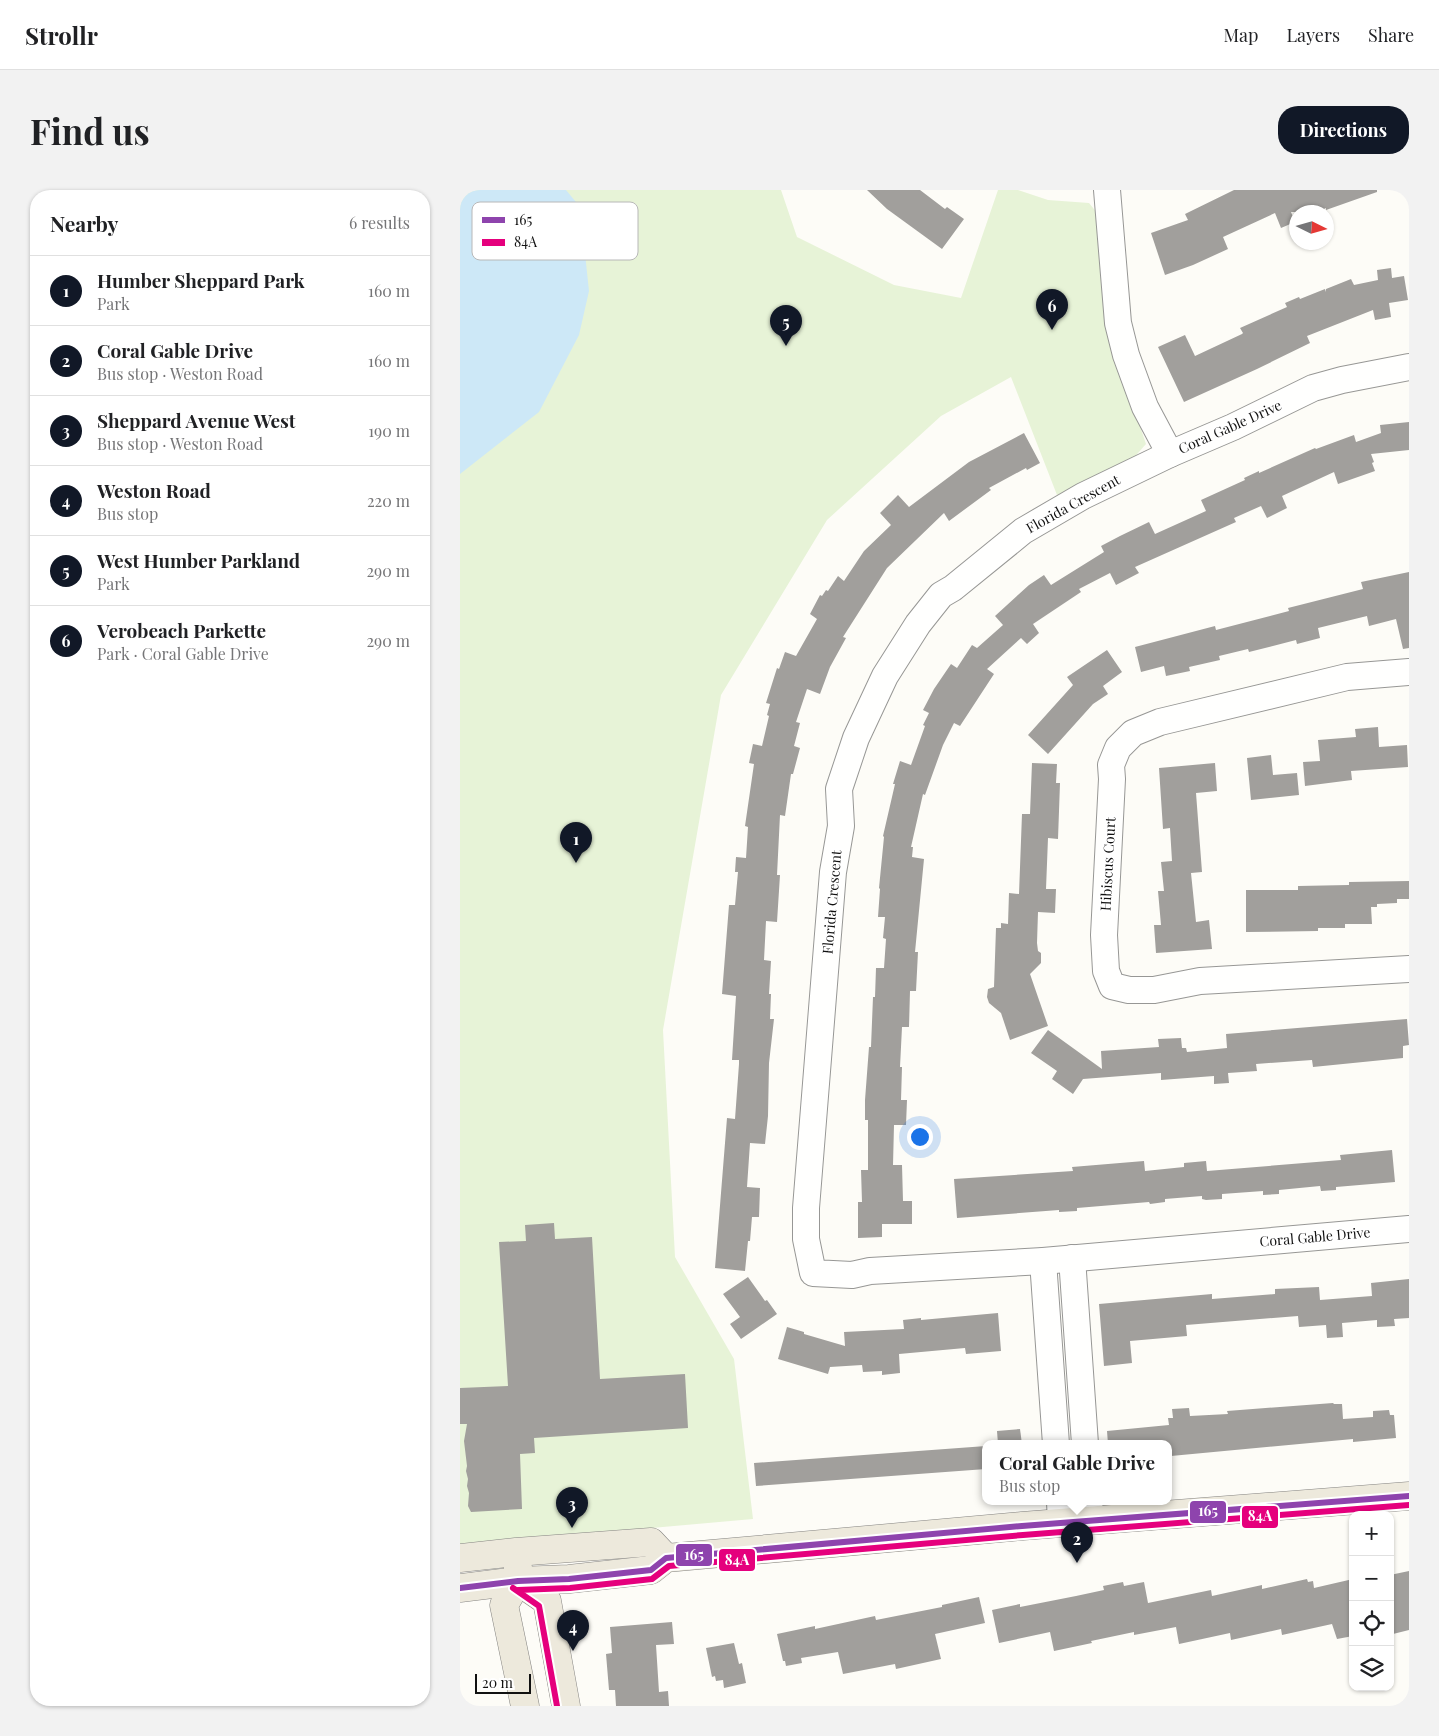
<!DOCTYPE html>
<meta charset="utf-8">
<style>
:root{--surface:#fff;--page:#f2f2f2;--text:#202124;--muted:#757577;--line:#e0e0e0;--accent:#111827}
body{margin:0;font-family:"Playfair Display",serif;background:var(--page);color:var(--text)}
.controls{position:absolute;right:15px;bottom:15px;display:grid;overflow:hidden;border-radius:10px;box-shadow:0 1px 4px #0004}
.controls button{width:45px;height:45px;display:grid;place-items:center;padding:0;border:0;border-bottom:1px solid var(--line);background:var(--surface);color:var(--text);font:25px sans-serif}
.compass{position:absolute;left:829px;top:15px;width:45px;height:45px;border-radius:50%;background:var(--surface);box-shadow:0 1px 4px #0004;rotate:95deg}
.scale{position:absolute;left:15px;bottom:12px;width:56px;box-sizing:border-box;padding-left:5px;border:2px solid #111;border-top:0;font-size:14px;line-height:18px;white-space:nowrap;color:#111;-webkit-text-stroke:4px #fff;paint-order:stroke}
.you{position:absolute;left:459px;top:946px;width:18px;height:18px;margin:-12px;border:4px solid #fff;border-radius:50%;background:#1a73e8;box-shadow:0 0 0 8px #1a73e833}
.badge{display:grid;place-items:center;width:32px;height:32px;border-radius:50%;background:var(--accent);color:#fff;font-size:16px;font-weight:700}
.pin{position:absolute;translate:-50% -41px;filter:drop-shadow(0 1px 2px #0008)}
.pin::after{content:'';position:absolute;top:26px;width:18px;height:15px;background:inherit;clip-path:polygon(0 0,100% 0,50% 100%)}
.popup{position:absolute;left:522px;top:1250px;width:190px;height:65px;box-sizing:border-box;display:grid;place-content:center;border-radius:10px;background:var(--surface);filter:drop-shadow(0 1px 4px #0005);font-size:16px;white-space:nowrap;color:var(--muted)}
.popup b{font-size:19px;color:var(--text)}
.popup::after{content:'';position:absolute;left:50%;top:100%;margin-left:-10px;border:10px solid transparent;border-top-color:var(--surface)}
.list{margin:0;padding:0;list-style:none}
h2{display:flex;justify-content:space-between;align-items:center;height:65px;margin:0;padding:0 20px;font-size:21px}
h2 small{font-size:16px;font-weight:400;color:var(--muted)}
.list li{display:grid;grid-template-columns:32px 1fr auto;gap:15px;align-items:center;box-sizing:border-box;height:70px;padding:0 20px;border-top:1px solid var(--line)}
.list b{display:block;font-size:19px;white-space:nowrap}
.list p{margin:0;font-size:16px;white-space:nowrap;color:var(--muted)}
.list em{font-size:16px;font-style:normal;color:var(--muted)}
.icon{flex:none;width:28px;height:28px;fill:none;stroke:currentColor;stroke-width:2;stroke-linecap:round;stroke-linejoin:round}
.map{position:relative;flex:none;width:949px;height:1516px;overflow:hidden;border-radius:20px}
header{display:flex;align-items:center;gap:30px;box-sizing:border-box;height:70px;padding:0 25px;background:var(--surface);border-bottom:1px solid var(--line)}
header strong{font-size:24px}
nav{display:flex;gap:28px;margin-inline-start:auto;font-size:18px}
.intro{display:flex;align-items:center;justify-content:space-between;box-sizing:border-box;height:120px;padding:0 30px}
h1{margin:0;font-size:35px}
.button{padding:12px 22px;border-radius:20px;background:var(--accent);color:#fff;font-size:18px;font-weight:700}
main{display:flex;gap:30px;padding:0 30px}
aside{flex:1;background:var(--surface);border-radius:20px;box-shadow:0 1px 4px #0004}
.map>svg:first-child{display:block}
.green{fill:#e7f3d7}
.water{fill:#cde8f7}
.building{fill:#a19f9c}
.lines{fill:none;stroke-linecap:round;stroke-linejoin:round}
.minor-casing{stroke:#979795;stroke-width:28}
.major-casing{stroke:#858482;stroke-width:29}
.minor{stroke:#fffffe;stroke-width:26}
.major{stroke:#ede9dc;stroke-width:28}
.bus-1-casing{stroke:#fff;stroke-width:10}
.bus-2-casing{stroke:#fff;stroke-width:10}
.bus-1{stroke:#8e44ad;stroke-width:6}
.bus-2{stroke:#e5007d;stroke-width:6}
.labels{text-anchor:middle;stroke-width:5;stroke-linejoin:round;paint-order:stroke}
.street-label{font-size:14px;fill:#111;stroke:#fff}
.key{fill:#fff;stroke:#b8b8b8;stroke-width:1}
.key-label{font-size:14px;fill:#111}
.line-badge{stroke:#fff;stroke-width:2}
.badge-label{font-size:14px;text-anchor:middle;font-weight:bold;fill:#fff}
</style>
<header>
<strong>Strollr</strong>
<nav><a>Map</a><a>Layers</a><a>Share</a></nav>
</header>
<div class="intro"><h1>Find us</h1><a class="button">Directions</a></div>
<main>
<aside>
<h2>Nearby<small>6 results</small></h2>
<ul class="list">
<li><span class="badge">1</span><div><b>Humber Sheppard Park</b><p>Park</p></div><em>160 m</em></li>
<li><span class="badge">2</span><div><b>Coral Gable Drive</b><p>Bus stop · Weston Road</p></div><em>160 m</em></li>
<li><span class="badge">3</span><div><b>Sheppard Avenue West</b><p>Bus stop · Weston Road</p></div><em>190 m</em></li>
<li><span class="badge">4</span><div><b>Weston Road</b><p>Bus stop</p></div><em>220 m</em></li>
<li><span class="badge">5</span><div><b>West Humber Parkland</b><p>Park</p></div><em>290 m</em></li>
<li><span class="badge">6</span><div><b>Verobeach Parkette</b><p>Park · Coral Gable Drive</p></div><em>290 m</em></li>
</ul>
</aside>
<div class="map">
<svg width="949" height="1516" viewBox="0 0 949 1516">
<rect width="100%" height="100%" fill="#fdfcf7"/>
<polygon class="green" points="0,0 321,0 337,47 434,95 501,108 538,0 558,0 588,10 629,13 642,29 652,154 686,254 670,272 597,305 551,187 481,226 367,330 261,505 203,840 215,1067 274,1169 293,1329 0,1355"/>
<polygon class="water" points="0,0 106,0 120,17 129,101 119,145 79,222 0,284"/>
<g class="building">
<polygon points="407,0 460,0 485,19 487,17 504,29 482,59 427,19"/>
<polygon points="774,0 917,0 917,2 866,20 866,18 857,22 831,22 835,32 821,38 815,23 763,47 768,59 733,75 705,85 691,43 728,30 725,24"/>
<polygon points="931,78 932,88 944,86 948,110 929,113 931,127 915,130 913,120 847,146 850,153 797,179 724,212 698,157 725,145 735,166 782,144 783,143 780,138 827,117 825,113 839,107 840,109 865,99 866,102 866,99 891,89 894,95 918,90 917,80"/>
<polygon points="949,232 949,260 911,264 914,272 912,273 915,281 878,294 874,282 822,306 827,318 807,328 801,316 774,328 776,332 675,377 679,383 656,395 650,383 619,399 621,402 573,434 579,443 567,454 561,448 527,479 534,484 500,536 494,533 483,555 465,605 463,604 451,657 453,657 452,667 464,669 455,762 458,762 456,801 450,801 449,837 442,837 440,877 442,877 441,910 447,910 446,935 434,935 433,975 442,975 443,1011 452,1011 452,1034 422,1034 422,1047 398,1048 398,1012 402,1012 401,980 408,980 408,930 405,930 405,910 409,857 411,857 413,807 415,807 416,778 424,778 426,749 423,748 425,727 418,727 420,699 419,698 424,647 423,646 435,594 433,594 440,571 451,575 465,536 463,535 469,523 463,520 474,499 491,474 497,478 512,455 517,458 543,435 535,426 569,395 584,385 591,395 644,362 641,356 660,346 689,332 695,344 746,321 741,310 785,290 784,288 799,281 799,283 855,258 856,259 894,245 896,252 921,243 920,235"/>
<polygon points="564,243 580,273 567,280 566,278 529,298 531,300 489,331 484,323 427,378 383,447 386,448 370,477 360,504 347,499 336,532 340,533 334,556 340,558 333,584 331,584 325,626 320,625 317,685 320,685 317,732 306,731 304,770 311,771 309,804 311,804 310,829 314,829 309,873 308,926 305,954 290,953 287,997 300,998 299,1027 292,1027 290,1051 288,1051 285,1081 255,1078 267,928 275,929 279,874 279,870 272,870 276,806 262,804 269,715 275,715 278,682 275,682 276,667 286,668 288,637 285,636 294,574 289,573 293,554 302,556 309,526 307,525 310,514 306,513 317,478 319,479 325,462 336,466 357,429 350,424 360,405 362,406 366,400 368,401 378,386 384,391 404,361 431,335 420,323 438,305 449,317 509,272"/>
<polygon points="949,382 949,458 943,459 936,429 909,436 907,426 858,438 860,448 837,454 836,450 789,462 788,459 759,466 760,470 729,477 730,481 706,486 704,476 681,482 675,457 755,436 756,440 829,421 828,418 903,399 901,392"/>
<polygon points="647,460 662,482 643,496 648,504 633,514 588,564 568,545 613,495 607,487"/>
<polygon points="918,537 919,557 947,555 948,577 891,581 892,590 845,596 843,572 860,571 858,550 896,547 895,539"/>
<polygon points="811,565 813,585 837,583 839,605 791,610 787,568"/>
<polygon points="572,573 597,574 596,593 600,593 598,649 588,648 586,699 596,699 595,723 578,722 577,753 578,761 581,763 581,773 570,784 588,836 550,850 541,823 529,813 527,807 528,799 534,797 536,738 541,738 541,733 548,734 549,703 559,704 562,624 570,624"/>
<polygon points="755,573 757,601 736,603 742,682 731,683 736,732 749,730 752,759 696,763 694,735 701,735 698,701 704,701 701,672 712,671 710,638 703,639 699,578"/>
<polygon points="949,691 949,709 937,709 937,713 917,714 917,717 911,717 912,734 885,734 885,738 858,738 858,741 786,742 786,700 838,700 838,696 889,695 889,692"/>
<polygon points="947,829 949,855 943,856 943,868 853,877 852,870 796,874 797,881 768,883 769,893 754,894 754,886 701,890 701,883 623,889 613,904 592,889 597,881 571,863 588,840 642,879 641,861 699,857 698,849 721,848 722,858 726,858 727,862 767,858 766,844"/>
<polygon points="932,960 935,992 876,997 876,1000 861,1001 860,996 819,1000 819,1004 803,1005 803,1001 762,1004 762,1009 746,1010 742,1009 742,1006 705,1009 705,1012 690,1014 689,1012 617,1018 617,1021 599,1022 599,1020 497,1028 494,989 613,981 612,977 684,971 685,981 724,977 724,973 746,971 747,981 881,970 880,965"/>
<polygon points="94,1033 95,1049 132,1047 140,1189 225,1184 228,1238 74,1248 75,1263 60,1264 62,1319 11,1322 8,1316 9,1303 7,1296 8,1289 6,1281 7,1276 4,1251 7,1234 0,1234 0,1198 48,1196 39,1052 66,1051 65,1035"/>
<polygon points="288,1087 305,1111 307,1110 317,1124 281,1149 270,1134 280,1127 263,1104"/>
<polygon points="949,1089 949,1128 934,1129 935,1136 917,1137 917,1130 882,1133 883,1147 867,1148 866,1135 839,1137 838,1126 726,1135 727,1146 670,1151 672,1173 644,1176 639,1114 752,1104 752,1109 815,1104 815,1099 859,1097 860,1110 912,1106 911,1093"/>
<polygon points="538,1123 541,1161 506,1164 505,1158 439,1164 440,1183 422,1185 422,1181 403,1182 402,1175 370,1177 368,1184 318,1169 327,1137 344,1142 344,1144 385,1156 384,1142 444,1139 443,1130 461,1128 461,1130"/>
<polygon points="873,1213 874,1214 882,1214 883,1229 913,1227 913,1221 929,1220 930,1225 934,1225 936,1248 893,1252 893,1249 711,1266 710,1254 648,1254 647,1241 709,1235 708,1228 713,1228 712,1219 729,1218 730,1226 768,1224 767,1221"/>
<polygon points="560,1239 562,1254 538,1254 537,1241"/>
<polygon points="526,1256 526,1279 296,1296 294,1273"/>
<polygon points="949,1381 949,1440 933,1444 930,1431 930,1385"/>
<polygon points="847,1389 848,1392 853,1391 854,1398 893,1389 893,1446 877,1449 872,1434 822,1445 821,1439 771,1450 770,1443 719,1454 716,1437 674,1445 674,1442 631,1451 632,1453 594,1461 590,1442 539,1453 532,1420 560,1414 560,1417 616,1406 644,1400 643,1396 663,1392 664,1396 684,1392 688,1413 751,1400 752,1406 802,1395 802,1399"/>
<polygon points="519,1407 525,1433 475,1444 481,1469 436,1479 435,1474 383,1484 378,1462 341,1468 342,1473 326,1476 325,1471 323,1471 317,1444 355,1436 355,1439 415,1426 416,1430 482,1417 482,1415"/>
<polygon points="212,1432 214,1454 196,1455 199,1502 208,1501 209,1516 156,1516 155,1500 149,1500 146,1464 152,1463 150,1437"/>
<polygon points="274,1453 279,1474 282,1473 286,1493 264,1498 263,1490 256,1491 255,1486 252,1487 246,1458"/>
</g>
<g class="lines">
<defs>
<g id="minor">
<polyline points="647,0 658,133 666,165 685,217 710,264"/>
<polyline points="949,177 882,190 853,198 773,237 710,264 623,306 563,341 493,398 481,405 458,434 425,486 396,548 379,599 381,636 373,682 346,1018 346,1049 353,1083 392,1085 410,1081 583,1071 949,1039"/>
<polyline points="949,482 887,487 700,532 673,543 658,558 651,575 652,589 644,745 646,781 652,796 669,800 694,800 740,791 949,779"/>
<polyline points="612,1068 625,1254"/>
<polyline points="583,1071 596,1254"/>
<polyline points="600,1312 601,1333"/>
<polyline points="629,1312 631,1331"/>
</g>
<g id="major">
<polyline points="0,1368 56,1362 191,1352 206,1368"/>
<polyline points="58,1378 58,1391 44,1415 65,1516"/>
<polyline points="58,1391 87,1411 106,1516"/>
<polyline points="0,1398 58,1391 109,1389 191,1380 206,1368 562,1336 949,1306"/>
</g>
</defs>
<use href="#minor" class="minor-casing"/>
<use href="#major" class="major-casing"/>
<use href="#minor" class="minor"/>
<use href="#major" class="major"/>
<defs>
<polyline id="bus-1" points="0,1398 58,1391 109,1389 191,1380 206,1368 562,1336 949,1306"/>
<g id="bus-2">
<polyline points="53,1398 79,1416 97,1516"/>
<polyline points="58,1400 110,1398 192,1389 209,1376 563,1345 949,1315"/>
</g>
</defs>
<use href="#bus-1" class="bus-1-casing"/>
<use href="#bus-2" class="bus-2-casing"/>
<use href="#bus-1" class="bus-1"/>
<use href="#bus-2" class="bus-2"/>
</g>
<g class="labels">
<g class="street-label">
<text transform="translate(770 237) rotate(-24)" y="5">Coral Gable Drive</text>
<text transform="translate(613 314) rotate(-29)" y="5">Florida Crescent</text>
<text transform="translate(648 674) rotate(-87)" y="5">Hibiscus Court</text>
<text transform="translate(372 712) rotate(-85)" y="5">Florida Crescent</text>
<text transform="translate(855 1047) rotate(-5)" y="5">Coral Gable Drive</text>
</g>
</g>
<rect x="12" y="12" width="166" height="58" rx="8" class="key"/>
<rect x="22" y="27" width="23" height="6" fill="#8e44ad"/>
<rect x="22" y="49" width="23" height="7" fill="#e5007d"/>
<g class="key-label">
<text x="54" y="35">165</text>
<text x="54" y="57">84A</text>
</g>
<g class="line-badge">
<rect x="729" y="1310" width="38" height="24" rx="5" fill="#8e44ad"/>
<rect x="781" y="1315" width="38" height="24" rx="5" fill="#e5007d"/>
<rect x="215" y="1353" width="38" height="24" rx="5" fill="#8e44ad"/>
<rect x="258" y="1358" width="38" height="24" rx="5" fill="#e5007d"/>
</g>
<g class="badge-label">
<text x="748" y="1326">165</text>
<text x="800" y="1331">84A</text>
<text x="234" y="1370">165</text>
<text x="277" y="1375">84A</text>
</g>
</svg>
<div class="controls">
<button>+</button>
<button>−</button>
<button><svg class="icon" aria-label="locate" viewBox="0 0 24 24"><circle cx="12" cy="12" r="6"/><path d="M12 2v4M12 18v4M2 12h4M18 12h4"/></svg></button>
<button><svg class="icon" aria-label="layers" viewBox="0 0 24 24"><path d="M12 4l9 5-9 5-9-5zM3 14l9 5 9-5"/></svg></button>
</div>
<svg class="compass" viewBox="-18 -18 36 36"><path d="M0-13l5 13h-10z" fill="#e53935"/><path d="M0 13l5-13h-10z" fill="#757577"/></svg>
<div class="scale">20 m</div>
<div class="you"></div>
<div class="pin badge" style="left:116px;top:673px">1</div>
<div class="pin badge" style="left:617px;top:1373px">2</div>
<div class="popup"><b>Coral Gable Drive</b>Bus stop</div>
<div class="pin badge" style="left:112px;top:1338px">3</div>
<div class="pin badge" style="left:113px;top:1461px">4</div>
<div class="pin badge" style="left:326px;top:156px">5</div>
<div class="pin badge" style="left:592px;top:140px">6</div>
</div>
</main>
